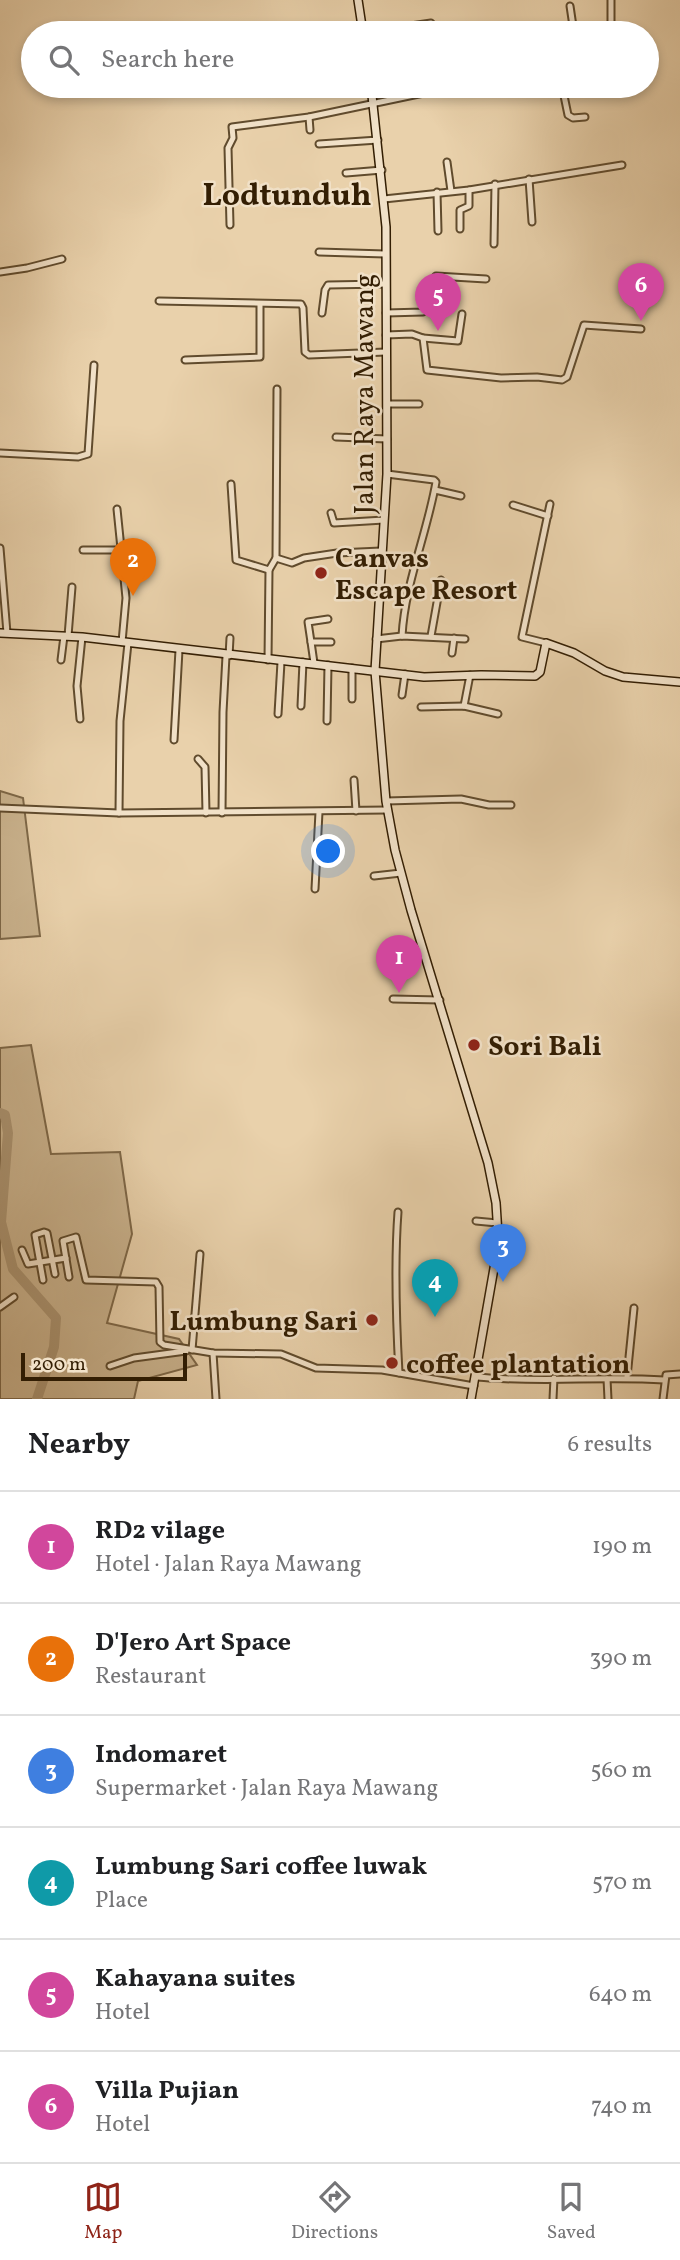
<!DOCTYPE html>
<meta charset="utf-8">
<style>
:root{--surface:#fff;--page:#f2f2f2;--text:#202124;--muted:#757577;--line:#e0e0e0;--accent:#8f2418}
body{margin:0;font-family:Vollkorn,serif;background:var(--page);color:var(--text)}
.scale{position:absolute;left:21px;bottom:18px;width:166px;box-sizing:border-box;padding-left:7px;border:4px solid #331e03;border-top:0;font-size:19px;line-height:24px;white-space:nowrap;color:#331e03;-webkit-text-stroke:5px #f1e1c8;paint-order:stroke}
.you{position:absolute;left:329px;top:852px;width:24px;height:24px;margin:-18px;border:5px solid #fff;border-radius:50%;background:#1a73e8;box-shadow:0 0 0 10px #1a73e833}
.badge{display:grid;place-items:center;width:46px;height:46px;border-radius:50%;background:var(--accent);color:#fff;font-size:23px;font-weight:700}
.pin{position:absolute;translate:-50% -58px;filter:drop-shadow(0 2px 4px #0008)}
.pin::after{content:'';position:absolute;top:37px;width:24px;height:21px;background:inherit;clip-path:polygon(0 0,100% 0,50% 100%)}
.list{margin:0;padding:0;list-style:none}
h2{display:flex;justify-content:space-between;align-items:center;height:91px;margin:0;padding:0 28px;font-size:30px}
h2 small{font-size:23px;font-weight:400;color:var(--muted)}
.list li{display:grid;grid-template-columns:46px 1fr auto;gap:21px;align-items:center;box-sizing:border-box;height:112px;padding:0 28px;border-top:2px solid var(--line)}
.list b{display:block;font-size:26px;white-space:nowrap}
.list p{margin:0;font-size:23px;white-space:nowrap;color:var(--muted)}
.list em{font-size:23px;font-style:normal;color:var(--muted)}
.icon{flex:none;width:38px;height:38px;fill:none;stroke:currentColor;stroke-width:2;stroke-linecap:round;stroke-linejoin:round}
.map{position:relative;flex:none;width:680px;height:1399px;overflow:hidden}
.search{position:absolute;background:var(--surface);box-shadow:0 4px 10px #0003;left:21px;right:21px;top:21px;height:77px;display:flex;align-items:center;gap:18px;box-sizing:border-box;padding:0 24px;border-radius:38px;color:var(--muted);font-size:26px}
.sheet{height:763px;background:var(--surface)}
nav{display:flex;justify-content:space-around;align-items:center;box-sizing:border-box;height:98px;border-top:2px solid var(--line);background:var(--surface);font-size:19px;color:var(--muted)}
nav a{display:grid;justify-items:center;gap:4px}
nav .on{color:var(--accent)}
.map>svg:first-child{display:block}
.green{fill:#cab38e;stroke:#7e6848;stroke-width:2}
.lines{fill:none;stroke-linecap:round;stroke-linejoin:round}
.river{stroke:#ab9472;stroke-width:10}
.street-casing{stroke:#604b2d;stroke-width:9}
.secondary-casing{stroke:#331e03;stroke-width:10}
.street{stroke:#f1e1c8;stroke-width:5}
.secondary{stroke:#f1e1c8;stroke-width:7}
.poi-dot{fill:#8f2418;stroke:#f1e1c8;stroke-width:2.5}
.labels{text-anchor:middle;stroke-width:5;stroke-linejoin:round;paint-order:stroke}
.street-label{font-size:28px;fill:#331e03;stroke:#f1e1c8}
.poi-label{font-size:28px;font-weight:bold;fill:#331e03;stroke:#f1e1c8;text-anchor:start}
.quarter-label{font-size:32px;font-weight:bold;fill:#331e03;stroke:#f1e1c8}
</style>
<div class="map">
<svg width="680" height="1399" viewBox="0 0 680 1399">
<rect width="100%" height="100%" fill="#e9d1ab"/>
<filter id="stains"><feTurbulence type="fractalNoise" baseFrequency=".00286" numOctaves="4"/><feColorMatrix values="0 0 0 0 .2 0 0 0 0 .09 0 0 0 0 .02 0 0 0 .5 -.17"/></filter>
<radialGradient id="worn" r=".72"><stop offset=".6" stop-color="#630" stop-opacity="0"/><stop offset="1" stop-color="#630" stop-opacity=".3"/></radialGradient>
<g class="green">
<polygon points="0,791 23,798 40,936 0,939"/>
<polygon points="31,1045 51,1154 120,1152 132,1234 107,1323 179,1339 197,1365 138,1381 134,1399 0,1399 0,1048"/>
</g>
<g class="lines">
<polyline class="river" points="0,1113 5,1115 8,1133 1,1222 13,1269 56,1318 54,1347 37,1399"/>
<defs>
<g id="street">
<polyline points="611,0 611,33"/>
<polyline points="570,6 574,33"/>
<polyline points="363,33 431,23"/>
<polyline points="562,86 568,115 573,118 585,117"/>
<polyline points="309,117 310,130"/>
<polyline points="319,144 378,140"/>
<polyline points="447,162 451,191"/>
<polyline points="346,173 382,170"/>
<polyline points="529,179 532,222"/>
<polyline points="437,192 438,231"/>
<polyline points="384,199 469,190 622,165"/>
<polyline points="230,225 228,148 233,138 232,127 309,117 457,86"/>
<polyline points="460,229 460,210 469,206 469,190"/>
<polyline points="494,244 495,184"/>
<polyline points="319,252 385,254"/>
<polyline points="0,272 27,268 62,259"/>
<polyline points="159,301 301,304 303,308 305,352 309,355 386,352"/>
<polyline points="322,313 325,290 328,285 385,284"/>
<polyline points="386,313 423,312 433,279 436,276 486,279"/>
<polyline points="386,335 412,334 423,338 427,370 501,378 537,377 562,380 567,377 584,325 641,329"/>
<polyline points="423,338 458,341 462,314"/>
<polyline points="185,360 260,357 260,305"/>
<polyline points="387,404 419,404"/>
<polyline points="336,437 387,439"/>
<polyline points="0,453 78,457 88,454 94,365"/>
<path d="M387,474l47,6 2,2c-9,52 -31,101 -34,154"/>
<polyline points="231,484 236,560 269,570"/>
<polyline points="435,490 461,496"/>
<polyline points="513,505 548,516"/>
<polyline points="117,509 126,598 122,642"/>
<polyline points="331,513 334,523 384,520"/>
<polyline points="0,548 7,633"/>
<polyline points="83,550 120,550"/>
<polyline points="276,558 292,563 304,558 337,553 381,551"/>
<polyline points="68,636 72,587"/>
<polyline points="431,636 441,580"/>
<polyline points="376,639 402,636 465,639"/>
<polyline points="311,642 308,622 328,619"/>
<polyline points="546,643 522,637 550,504"/>
<polyline points="452,653 454,638"/>
<polyline points="229,656 230,638"/>
<polyline points="61,660 64,636"/>
<polyline points="268,660 269,570 276,558 277,389"/>
<polyline points="314,663 311,642 331,642"/>
<polyline points="402,695 405,674"/>
<polyline points="352,699 352,668"/>
<polyline points="301,706 303,662"/>
<polyline points="464,706 470,675"/>
<polyline points="421,707 464,706 498,714"/>
<polyline points="278,714 281,662"/>
<polyline points="80,719 77,686 82,637"/>
<polyline points="327,721 328,665"/>
<polyline points="174,740 179,650"/>
<polyline points="198,759 205,767 206,813"/>
<polyline points="354,780 356,811"/>
<polyline points="386,801 461,799 489,805 511,805"/>
<polyline points="0,808 119,813 387,810"/>
<polyline points="119,813 120,721 128,643"/>
<polyline points="222,813 223,712 226,656"/>
<polyline points="374,876 401,873"/>
<polyline points="315,889 319,812"/>
<polyline points="393,999 440,1000"/>
<path d="M398,1212c-4,54 -2,107 1,161"/>
<polyline points="476,1221 497,1223"/>
<polyline points="22,1250 28,1264 66,1258"/>
<polyline points="69,1277 63,1241 76,1237 86,1280 156,1282 159,1287 160,1342 164,1345 213,1353 281,1354 316,1368 382,1370 474,1386"/>
<polyline points="43,1280 35,1235 44,1232 47,1233 55,1274"/>
<polyline points="0,1307 14,1297"/>
<polyline points="192,1350 200,1254"/>
<polyline points="213,1353 216,1399"/>
<polyline points="110,1366 134,1358 186,1351"/>
<path d="M477,1377c62,6 125,-1 187,3"/>
<polyline points="627,1377 634,1308"/>
<polyline points="607,1379 608,1399"/>
<polyline points="553,1399 554,1378"/>
<polyline points="663,1399 666,1375 680,1374"/>
</g>
<g id="secondary">
<polyline points="358,0 363,33"/>
<polyline points="371,86 386,227 387,474 375,671 386,801 395,850 411,910 488,1163 496,1203 498,1235 496,1257 471,1399"/>
<polyline points="0,633 82,637 424,677 481,675 535,676 540,672 546,643 574,653 605,671 623,677 680,682"/>
</g>
</defs>
<use href="#street" class="street-casing"/>
<use href="#secondary" class="secondary-casing"/>
<use href="#street" class="street"/>
<use href="#secondary" class="secondary"/>
</g>
<g class="poi-dot">
<circle cx="321" cy="573" r="7"/>
<circle cx="474" cy="1045" r="7"/>
<circle cx="372" cy="1320" r="7"/>
<circle cx="392" cy="1363" r="7"/>
</g>
<g class="labels">
<g class="street-label">
<text transform="translate(363 394) rotate(-90)" y="10">Jalan Raya Mawang</text>
</g>
<g class="poi-label">
<text x="335" y="567">Canvas<tspan x="335" dy="32">Escape Resort</tspan></text>
<text x="488" y="1055">Sori Bali</text>
<text x="358" y="1330" text-anchor="end">Lumbung Sari</text>
<text x="406" y="1373">coffee plantation</text>
</g>
<g class="quarter-label">
<text x="287" y="205">Lodtunduh</text>
</g>
</g>
<rect width="100%" height="100%" filter="url(#stains)"/>
<rect width="100%" height="100%" fill="url(#worn)"/>
</svg>
<div class="scale">200 m</div>
<div class="you"></div>
<div class="pin badge" style="left:399px;top:993px;background:#d1479c">1</div>
<div class="pin badge" style="left:133px;top:596px;background:#e8710a">2</div>
<div class="pin badge" style="left:503px;top:1282px;background:#3f7fe0">3</div>
<div class="pin badge" style="left:435px;top:1317px;background:#0f9aa8">4</div>
<div class="pin badge" style="left:438px;top:331px;background:#d1479c">5</div>
<div class="pin badge" style="left:641px;top:321px;background:#d1479c">6</div>
<div class="search"><svg class="icon" aria-label="search" viewBox="0 0 24 24"><circle cx="10" cy="10" r="6"/><path d="M15 15l6 6"/></svg>Search here</div>
</div>
<section class="sheet">
<h2>Nearby<small>6 results</small></h2>
<ul class="list">
<li><span class="badge" style="background:#d1479c">1</span><div><b>RD2 vilage</b><p>Hotel · Jalan Raya Mawang</p></div><em>190 m</em></li>
<li><span class="badge" style="background:#e8710a">2</span><div><b>D'Jero Art Space</b><p>Restaurant</p></div><em>390 m</em></li>
<li><span class="badge" style="background:#3f7fe0">3</span><div><b>Indomaret</b><p>Supermarket · Jalan Raya Mawang</p></div><em>560 m</em></li>
<li><span class="badge" style="background:#0f9aa8">4</span><div><b>Lumbung Sari coffee luwak</b><p>Place</p></div><em>570 m</em></li>
<li><span class="badge" style="background:#d1479c">5</span><div><b>Kahayana suites</b><p>Hotel</p></div><em>640 m</em></li>
<li><span class="badge" style="background:#d1479c">6</span><div><b>Villa Pujian</b><p>Hotel</p></div><em>740 m</em></li>
</ul>
</section>
<nav>
<a class="on"><svg class="icon" aria-label="map" viewBox="0 0 24 24"><path d="M3 6l6-2 6 2 6-2v14l-6 2-6-2-6 2zM9 4v14M15 6v14"/></svg>Map</a>
<a><svg class="icon" aria-label="directions" viewBox="0 0 24 24"><path d="M12 3l9 9-9 9-9-9zM9 14v-3h6M13 9l2 2-2 2"/></svg>Directions</a>
<a><svg class="icon" aria-label="saved" viewBox="0 0 24 24"><path d="M7 4h10v16l-5-4-5 4z"/></svg>Saved</a>
</nav>
